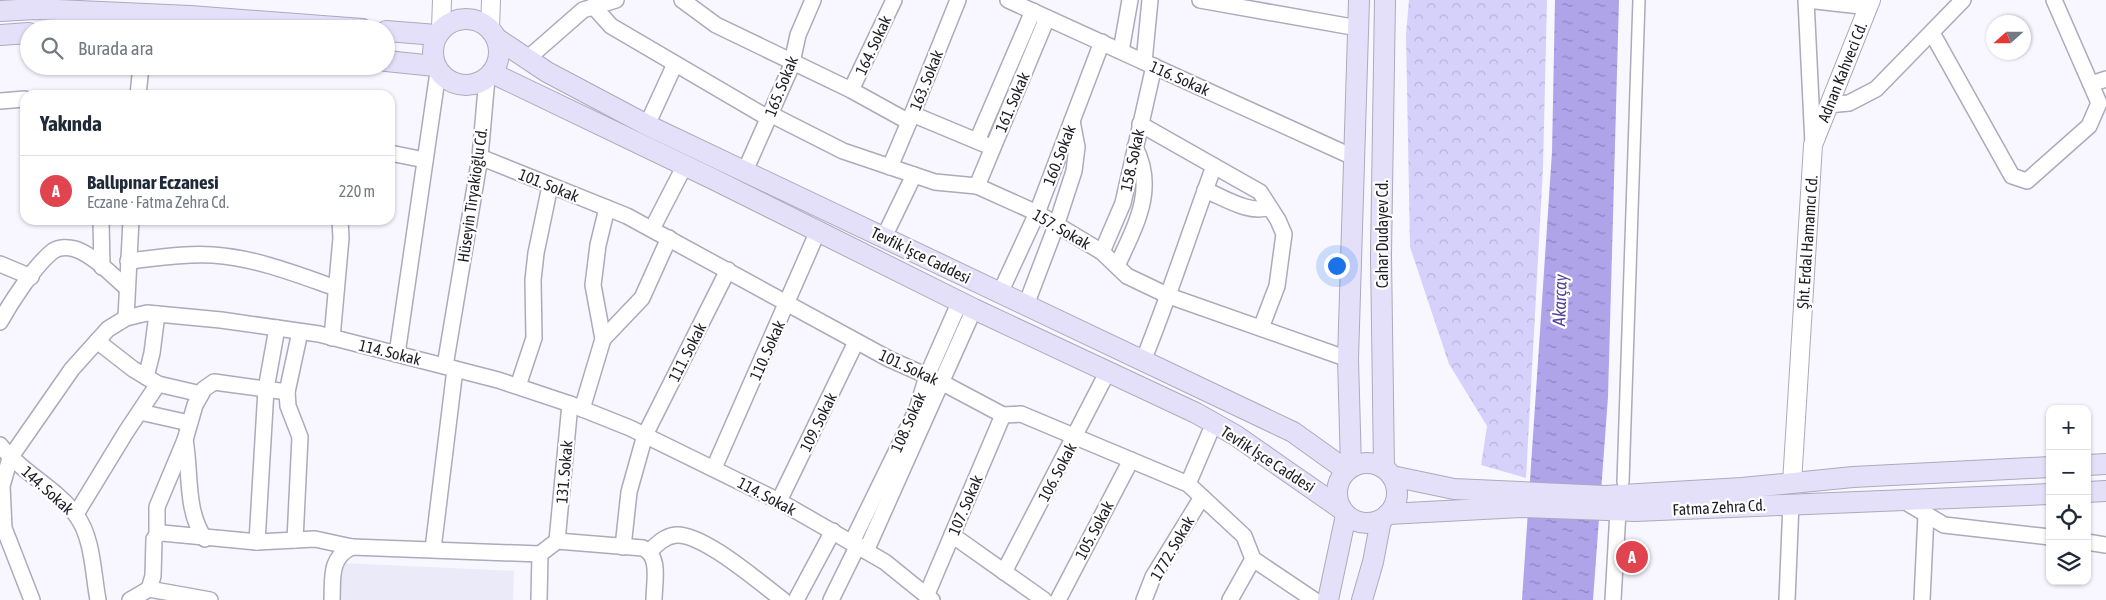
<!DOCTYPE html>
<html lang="tr">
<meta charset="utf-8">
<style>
:root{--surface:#fff;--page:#f6f6f7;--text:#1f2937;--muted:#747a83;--line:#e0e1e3;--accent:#d93025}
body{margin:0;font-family:"Asap Condensed",sans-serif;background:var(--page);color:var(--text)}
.controls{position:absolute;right:15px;bottom:15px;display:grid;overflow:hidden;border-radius:10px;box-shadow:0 1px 4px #0004}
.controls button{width:45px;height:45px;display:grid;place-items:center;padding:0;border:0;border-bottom:1px solid var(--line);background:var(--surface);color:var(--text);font:25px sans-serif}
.compass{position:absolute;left:1986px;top:15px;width:45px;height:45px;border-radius:50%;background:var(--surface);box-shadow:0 1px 4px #0004;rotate:249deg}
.you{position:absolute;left:1336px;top:265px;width:18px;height:18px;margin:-12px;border:4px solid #fff;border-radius:50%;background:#1a73e8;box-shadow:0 0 0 8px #1a73e833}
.badge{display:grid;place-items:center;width:32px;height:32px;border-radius:50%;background:var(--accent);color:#fff;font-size:16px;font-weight:700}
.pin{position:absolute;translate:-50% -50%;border:2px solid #fff;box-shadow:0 1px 5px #0006}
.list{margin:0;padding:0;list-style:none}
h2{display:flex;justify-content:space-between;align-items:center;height:65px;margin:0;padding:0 20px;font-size:21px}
h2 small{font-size:16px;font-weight:400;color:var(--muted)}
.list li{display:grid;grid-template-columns:32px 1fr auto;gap:15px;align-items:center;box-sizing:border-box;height:70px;padding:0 20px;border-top:1px solid var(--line)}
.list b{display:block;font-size:19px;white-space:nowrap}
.list p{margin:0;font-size:16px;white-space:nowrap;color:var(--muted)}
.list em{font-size:16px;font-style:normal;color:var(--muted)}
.icon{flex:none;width:28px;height:28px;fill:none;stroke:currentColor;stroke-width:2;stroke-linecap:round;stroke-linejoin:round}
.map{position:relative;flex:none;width:2106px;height:600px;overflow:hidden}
.search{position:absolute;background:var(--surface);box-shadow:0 1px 4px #0004;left:20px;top:20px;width:375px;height:55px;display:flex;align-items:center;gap:12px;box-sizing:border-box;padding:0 18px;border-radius:28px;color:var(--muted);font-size:19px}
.panel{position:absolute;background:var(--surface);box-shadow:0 1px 4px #0004;left:20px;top:90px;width:375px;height:135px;border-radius:15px}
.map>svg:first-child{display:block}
.built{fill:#ebeaf9}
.park{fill:url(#park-crowns)}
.water{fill:url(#water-ripples)}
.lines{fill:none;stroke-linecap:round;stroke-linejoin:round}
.pedestrian-casing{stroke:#acaabb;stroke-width:14}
.minor-casing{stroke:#acaabb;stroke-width:18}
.tertiary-casing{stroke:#acaabb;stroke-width:20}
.secondary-casing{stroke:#acaabb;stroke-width:22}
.pedestrian{stroke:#fff;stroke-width:11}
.minor{stroke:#fff;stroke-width:15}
.tertiary{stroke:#fff;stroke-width:18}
.secondary{stroke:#e4e0fa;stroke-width:20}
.labels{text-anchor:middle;stroke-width:4.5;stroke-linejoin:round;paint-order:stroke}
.street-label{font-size:16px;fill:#1e1d24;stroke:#fff}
.water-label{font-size:18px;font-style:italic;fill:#574396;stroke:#fff}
</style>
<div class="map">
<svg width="2106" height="600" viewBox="0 0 2106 600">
<defs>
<pattern id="park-crowns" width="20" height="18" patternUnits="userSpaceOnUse" patternTransform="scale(1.25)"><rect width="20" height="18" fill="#d6d1fb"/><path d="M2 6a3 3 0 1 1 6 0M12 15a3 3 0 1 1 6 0" fill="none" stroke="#b7b3d7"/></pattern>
<pattern id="water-ripples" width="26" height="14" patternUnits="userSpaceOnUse" patternTransform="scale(1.25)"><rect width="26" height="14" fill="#afa3ea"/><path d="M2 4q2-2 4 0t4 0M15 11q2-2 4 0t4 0" fill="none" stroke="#8e84bd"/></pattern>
</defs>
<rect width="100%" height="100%" fill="#f8f7ff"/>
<polygon class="built" points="342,563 514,571 513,600 340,600"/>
<polygon class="park" points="1409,0 1547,0 1543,168 1526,478 1481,465 1487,426 1449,364 1410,247 1406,34"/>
<polygon class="water" points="1555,0 1619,0 1608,397 1593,600 1522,600 1552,152"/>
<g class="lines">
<defs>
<polyline id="pedestrian" points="1623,482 1639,0"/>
<g id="minor">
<polyline points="682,0 716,25 851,90 909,122 958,0"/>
<polyline points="1008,0 1353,157"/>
<polyline points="1200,0 1358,28"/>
<polyline points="1806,0 1813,144"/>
<polyline points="1807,0 1869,7"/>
<polyline points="593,6 611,26 768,118"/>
<polyline points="1932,33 2012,176 2027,181 2089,126 2099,103 2054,0"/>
<polyline points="1121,51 1130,0"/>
<polyline points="527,59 583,10 616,0"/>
<polyline points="1144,62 1150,0"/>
<polyline points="2091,84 2106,79"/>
<polyline points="851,90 894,0"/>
<polyline points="138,95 141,66"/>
<polyline points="0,101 25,99"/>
<polyline points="1828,105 1849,103 1876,89 1963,0"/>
<polyline points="770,114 843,151 935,182 977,186 1037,213 1102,252 1127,276 1169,296 1348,359"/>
<polyline points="912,114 984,144"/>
<path d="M1140,124l74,42c-24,65 -45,131 -71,195"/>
<polyline points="647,125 675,64"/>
<polyline points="977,141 1033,11"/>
<polyline points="390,153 425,160"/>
<polyline points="480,157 627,216 889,359 941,382 1003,415 1021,414 1188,484 1244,536 1253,559 1314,600"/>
<polyline points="1214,166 1260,192 1278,220 1284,234 1277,286 1261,328"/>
<polyline points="890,167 909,122"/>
<polyline points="745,171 791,67 798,35 813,0"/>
<polyline points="977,186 1047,18"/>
<path d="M1205,190c18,7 45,25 64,17"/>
<polyline points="101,220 102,267"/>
<polyline points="652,229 685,165"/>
<polyline points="884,237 914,175"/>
<polyline points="1102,252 1123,203 1154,66"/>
<path d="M128,261c29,-3 57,-8 85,-6 43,3 83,19 123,33"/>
<polyline points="0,264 31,277"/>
<path d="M1117,266c18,-40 40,-76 18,-119"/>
<polyline points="1000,293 1037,213 1102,42"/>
<polyline points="1026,305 1056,226 1074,171 1077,147 1072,121"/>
<polyline points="126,318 131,220"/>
<path d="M0,322c11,-20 35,-57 53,-71 6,-4 15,-4 22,-2 17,5 38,27 52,39"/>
<polyline points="332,338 341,238 340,220"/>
<polyline points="603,339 642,298 669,238"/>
<polyline points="97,341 133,369 158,384 201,394"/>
<polyline points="397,354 438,72"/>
<polyline points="445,366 480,157 487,78"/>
<polyline points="146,377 152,353 157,314"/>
<polyline points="518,386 534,338 533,280 536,253 550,186"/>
<polyline points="582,409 603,339 593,285 598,245 607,208"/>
<polyline points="140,412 189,423"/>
<path d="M185,440c6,32 0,71 20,99"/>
<path d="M0,445c21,27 56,43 76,70 17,22 17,59 22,85"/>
<polyline points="714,468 818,231"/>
<polyline points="1188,484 1214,423"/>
<polyline points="779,501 856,342"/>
<polyline points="1904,501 1944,525 2050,537"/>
<polyline points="76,514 126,432 158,384"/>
<polyline points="157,535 157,507 185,440 195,405 204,389 214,382 287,392"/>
<polyline points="952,535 1044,600"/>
<polyline points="295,540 300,437 288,406 287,392 300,332"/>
<polyline points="557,541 570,404"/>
<polyline points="257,542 266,389 277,328"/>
<polyline points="852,542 917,409 927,376 960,301"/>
<polyline points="2087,542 2106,545"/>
<polyline points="623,547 629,492 645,435 728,270"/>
<polyline points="433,549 455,369"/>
<path d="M650,551c7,-7 15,-15 26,-16 27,-2 84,48 107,65"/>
<polyline points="866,551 974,309"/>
<polyline points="1004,572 1108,371"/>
<polyline points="149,589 210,600"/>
<polyline points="927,594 1003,415"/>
<polyline points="32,600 4,528 2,486 10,458 72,369 108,329 126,318 147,313 221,320 319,334 498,380 570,404 630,428 779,501 885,562 932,600"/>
<polyline points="130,600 149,589 153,576 154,539 157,535 162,533 257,542 315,539 352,547"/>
<path d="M332,600c1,-22 -3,-42 20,-53l188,7 17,-13 86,7c18,8 11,35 11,52"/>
<polyline points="539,600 540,554"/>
<polyline points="796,600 833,531"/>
<polyline points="831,600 858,545"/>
<polyline points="1058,600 1131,460"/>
<polyline points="1144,600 1153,577 1202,497"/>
<polyline points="1230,600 1253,559"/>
<polyline points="1613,600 1618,511"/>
<polyline points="1787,600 1791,503"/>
<polyline points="1922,600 1926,514"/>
</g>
<g id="tertiary">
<polyline points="441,29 442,0"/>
<polyline points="490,29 491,0"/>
<polyline points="1792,483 1813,145 1871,0"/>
</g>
<g id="secondary">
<polyline points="0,11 35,9 190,16 362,29"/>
<circle cx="466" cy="52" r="33"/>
<polyline points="386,31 437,35"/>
<polyline points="0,35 29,33"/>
<polyline points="496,38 547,72 647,125 1293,432 1346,470"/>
<polyline points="386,61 435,66"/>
<polyline points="492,73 713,179 974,309 1196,413 1235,435 1340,508"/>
<circle cx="1367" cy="493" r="30"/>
<polyline points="2087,465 2106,464"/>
<polyline points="1351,467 1348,359 1359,0"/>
<polyline points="1384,468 1381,255 1385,0"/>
<polyline points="1392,476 1454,489 1605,496 1742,488 1853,477 2050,467"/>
<polyline points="2087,492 2106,491"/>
<polyline points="1388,514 1521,507 1635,511 2050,494"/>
<polyline points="1328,600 1346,515"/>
<polyline points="1362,600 1373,562 1381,520"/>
</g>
</defs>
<use href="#pedestrian" class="pedestrian-casing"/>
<use href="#minor" class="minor-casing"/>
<use href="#tertiary" class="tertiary-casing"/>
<use href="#secondary" class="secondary-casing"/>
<use href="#pedestrian" class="pedestrian"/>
<use href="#minor" class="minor"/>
<use href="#tertiary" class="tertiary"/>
<use href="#secondary" class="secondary"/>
</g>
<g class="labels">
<g class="street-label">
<text transform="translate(873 45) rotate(-65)" y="6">164. Sokak</text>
<text transform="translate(1842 72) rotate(-68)" y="6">Adnan Kahveci Cd.</text>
<text transform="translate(1180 78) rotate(24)" y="6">116. Sokak</text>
<text transform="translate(926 80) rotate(-68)" y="6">163. Sokak</text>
<text transform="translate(781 86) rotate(-68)" y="6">165. Sokak</text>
<text transform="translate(1012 102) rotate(-67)" y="6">161. Sokak</text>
<text transform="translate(1059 155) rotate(-69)" y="6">160. Sokak</text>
<text transform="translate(1132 160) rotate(-78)" y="6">158. Sokak</text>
<text transform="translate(549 185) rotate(22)" y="6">101. Sokak</text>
<text transform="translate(472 195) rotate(-82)" y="6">Hüseyin Tiryakioğlu Cd.</text>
<text transform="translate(1062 229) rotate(30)" y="6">157. Sokak</text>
<text transform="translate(1382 234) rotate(-90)" y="6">Cahar Dudayev Cd.</text>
<text transform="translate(1807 242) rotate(-86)" y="6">Şht. Erdal Hamamcı Cd.</text>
<text transform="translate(921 255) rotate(26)" y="6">Tevfik İşce Caddesi</text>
<text transform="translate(767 350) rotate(-66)" y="6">110. Sokak</text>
<text transform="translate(390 352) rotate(14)" y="6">114. Sokak</text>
<text transform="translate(687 352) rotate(-63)" y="6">111. Sokak</text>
<text transform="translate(909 367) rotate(25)" y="6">101. Sokak</text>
<text transform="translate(818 422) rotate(-64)" y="6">109. Sokak</text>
<text transform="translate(908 422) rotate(-66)" y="6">108. Sokak</text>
<text transform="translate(1268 459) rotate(33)" y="6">Tevfik İşce Caddesi</text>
<text transform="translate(564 472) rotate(-85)" y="6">131. Sokak</text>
<text transform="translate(1057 472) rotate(-62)" y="6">106. Sokak</text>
<text transform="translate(48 490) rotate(42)" y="6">144. Sokak</text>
<text transform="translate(767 496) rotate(28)" y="6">114. Sokak</text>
<text transform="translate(965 505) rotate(-67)" y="6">107. Sokak</text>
<text transform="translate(1719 507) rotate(-3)" y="6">Fatma Zehra Cd.</text>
<text transform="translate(1094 530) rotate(-62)" y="6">105. Sokak</text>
<text transform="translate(1172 548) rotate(-60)" y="6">1772. Sokak</text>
</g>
<g class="water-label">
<text transform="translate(1560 300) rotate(-88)" y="6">Akarçay</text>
</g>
</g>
</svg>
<div class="controls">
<button>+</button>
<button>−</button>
<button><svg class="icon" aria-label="locate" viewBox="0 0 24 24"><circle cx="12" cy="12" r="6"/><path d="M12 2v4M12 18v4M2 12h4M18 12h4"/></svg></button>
<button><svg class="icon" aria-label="layers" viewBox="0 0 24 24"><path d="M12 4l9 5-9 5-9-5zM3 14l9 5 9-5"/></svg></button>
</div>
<svg class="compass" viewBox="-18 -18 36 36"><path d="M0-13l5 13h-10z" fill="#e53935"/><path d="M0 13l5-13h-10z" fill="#747a83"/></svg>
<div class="you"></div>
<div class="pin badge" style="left:1632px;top:557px;background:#e0444e">A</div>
<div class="search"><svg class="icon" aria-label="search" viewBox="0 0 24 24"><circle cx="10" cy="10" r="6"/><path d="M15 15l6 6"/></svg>Burada ara</div>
<section class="panel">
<h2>Yakında<small></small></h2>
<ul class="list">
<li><span class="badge" style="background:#e0444e">A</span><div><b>Ballıpınar Eczanesi</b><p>Eczane · Fatma Zehra Cd.</p></div><em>220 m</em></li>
</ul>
</section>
</div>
